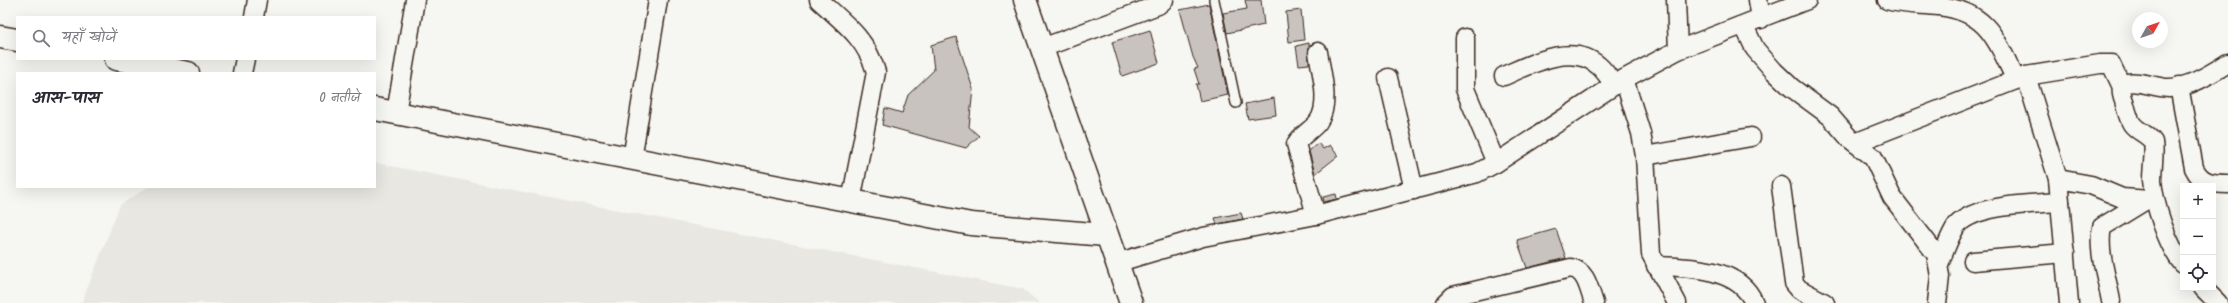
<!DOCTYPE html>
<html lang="hi">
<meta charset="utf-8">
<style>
:root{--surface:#fff;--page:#f7f7f7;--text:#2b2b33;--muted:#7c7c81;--line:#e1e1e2}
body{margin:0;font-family:Kalam,"Playpen Sans Deva",sans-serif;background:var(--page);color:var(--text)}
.controls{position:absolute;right:12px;bottom:12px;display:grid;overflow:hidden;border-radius:0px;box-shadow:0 4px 16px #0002}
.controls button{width:36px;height:36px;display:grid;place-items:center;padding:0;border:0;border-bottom:1px solid var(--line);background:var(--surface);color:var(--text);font:20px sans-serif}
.compass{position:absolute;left:2132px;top:12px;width:36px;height:36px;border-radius:50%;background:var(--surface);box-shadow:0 4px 16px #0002;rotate:50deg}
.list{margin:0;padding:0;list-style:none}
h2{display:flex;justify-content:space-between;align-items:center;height:52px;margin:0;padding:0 16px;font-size:17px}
h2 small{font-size:13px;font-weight:400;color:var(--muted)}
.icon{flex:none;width:22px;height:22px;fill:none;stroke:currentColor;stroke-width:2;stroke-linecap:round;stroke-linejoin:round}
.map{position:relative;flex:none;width:2228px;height:303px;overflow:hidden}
.search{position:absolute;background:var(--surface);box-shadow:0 4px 16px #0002;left:16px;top:16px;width:360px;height:44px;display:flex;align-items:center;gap:10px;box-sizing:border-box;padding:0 14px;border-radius:0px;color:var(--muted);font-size:15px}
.panel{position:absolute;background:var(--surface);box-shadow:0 4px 16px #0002;left:16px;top:72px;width:360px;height:116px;border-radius:0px}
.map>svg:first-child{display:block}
.built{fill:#e8e7e2}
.building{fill:#c8c3be;stroke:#3b2a1e}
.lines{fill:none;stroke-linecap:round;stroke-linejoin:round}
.service-casing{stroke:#3b2a1e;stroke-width:12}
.minor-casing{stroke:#3b2a1e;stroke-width:21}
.tertiary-casing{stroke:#3b2a1e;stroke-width:25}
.secondary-casing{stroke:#3b2a1e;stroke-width:25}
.service{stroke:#f6f6f2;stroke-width:9}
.minor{stroke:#f6f6f2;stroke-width:18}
.tertiary{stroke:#f6f6f2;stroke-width:22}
.secondary{stroke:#f6f6f2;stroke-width:22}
</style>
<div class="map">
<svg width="2228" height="303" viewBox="0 0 2228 303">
<rect width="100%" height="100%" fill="#f6f6f2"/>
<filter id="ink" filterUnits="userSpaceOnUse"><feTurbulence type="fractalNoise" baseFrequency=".025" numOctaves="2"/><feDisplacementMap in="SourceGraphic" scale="8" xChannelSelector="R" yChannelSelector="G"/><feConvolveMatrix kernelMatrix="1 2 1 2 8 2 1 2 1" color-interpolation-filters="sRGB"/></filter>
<g filter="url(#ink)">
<polygon class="built" points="375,163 1023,289 1039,303 78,303 82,302 120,205 148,187 375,187"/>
<g class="building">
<polygon points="1245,0 1261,0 1264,25 1227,33 1223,13 1247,9"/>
<polygon points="1209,4 1228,95 1200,101 1196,84 1199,84 1194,69 1198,68 1193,57 1180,10"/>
<polygon points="1301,10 1304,40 1289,42 1286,12"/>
<polygon points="1150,30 1159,63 1122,76 1112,42"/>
<polygon points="956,37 973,89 969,127 979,136 966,148 882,125 885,108 902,113 908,95 934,70 931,45"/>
<polygon points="1309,43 1309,64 1299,65 1296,46"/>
<polygon points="1274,98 1276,115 1248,119 1245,104"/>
<polygon points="1318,143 1323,149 1330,145 1338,156 1315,174 1309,151"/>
<polygon points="1336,194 1337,199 1324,202 1323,197"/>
<polygon points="1241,213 1243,219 1217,224 1215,218"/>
<polygon points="1556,229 1566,258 1527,268 1517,240"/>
</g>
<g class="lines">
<defs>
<polyline id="service" points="1214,0 1236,103"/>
<g id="minor">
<path d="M819,0c25,23 47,38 57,72l-25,129"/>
<polyline points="1676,0 1678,50"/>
<polyline points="1758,0 1761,19"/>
<path d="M1887,0c17,5 34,4 52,6 50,6 57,34 77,74"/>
<polyline points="254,17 257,0"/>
<polyline points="1744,26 1755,49 1774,71 1792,88 1830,116 1850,139 1873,157 1892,197 1936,254 1940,276 1937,303"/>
<polyline points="1465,38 1465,89 1496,163"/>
<polyline points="1042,48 1158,5 1164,0"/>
<polyline points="242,73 245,59"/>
<path d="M1504,76c27,-12 68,-34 95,-10 6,5 11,13 15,19"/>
<polyline points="2026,76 2058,179 2069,303"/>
<polyline points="1388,78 1414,190"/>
<polyline points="1624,79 1641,133 1645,156 1651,254 1677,303"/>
<path d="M2179,86l15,82c7,15 18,16 34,16"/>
<polyline points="396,113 415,0"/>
<polyline points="1855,143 2026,76 2100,64 2111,64 2122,87"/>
<polyline points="1645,156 1751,137"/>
<polyline points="632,159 658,0"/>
<polyline points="2058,179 2091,185 2122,198 2150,200"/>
<polyline points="1781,186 1794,283 1799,289 1825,303"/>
<path d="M1316,215l-20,-71c5,-9 16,-14 22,-22 13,-18 3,-50 0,-70"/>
<polyline points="1973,261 2065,253"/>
<polyline points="1116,263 1203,237 1316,215 1477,173 1496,163 1624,79 1678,50 1807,0"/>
<path d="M1939,264c6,-13 10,-28 18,-39 19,-21 77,-21 103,-23"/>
<path d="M2183,264c-16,-19 -29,-60 -31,-84 0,-13 3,-25 1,-38 -5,-8 -15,-10 -21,-18 -4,-6 -6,-16 -8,-23 -13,-33 31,-12 45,-13 20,0 43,-15 59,-25"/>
<path d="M1656,266c31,1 84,1 98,37"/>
<polyline points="2203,288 2218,303"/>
<path d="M2111,301c-4,-23 -14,-51 -9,-74l44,-27"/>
<path d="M1446,303l7,-7 118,-28c16,3 18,22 23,35"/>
</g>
<g id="tertiary">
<polyline points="0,37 17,40"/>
<polyline points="116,59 188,73"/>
<polyline points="375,109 971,224 1106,235"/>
</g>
<polyline id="secondary" points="1025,0 1131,303"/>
</defs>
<use href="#service" class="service-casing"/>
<use href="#minor" class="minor-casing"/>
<use href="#tertiary" class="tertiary-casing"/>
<use href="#secondary" class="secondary-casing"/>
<use href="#service" class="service"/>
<use href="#minor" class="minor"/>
<use href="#tertiary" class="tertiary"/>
<use href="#secondary" class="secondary"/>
</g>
</g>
</svg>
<div class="controls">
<button>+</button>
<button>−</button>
<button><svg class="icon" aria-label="locate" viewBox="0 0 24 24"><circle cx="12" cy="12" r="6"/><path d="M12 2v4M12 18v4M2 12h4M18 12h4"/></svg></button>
</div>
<svg class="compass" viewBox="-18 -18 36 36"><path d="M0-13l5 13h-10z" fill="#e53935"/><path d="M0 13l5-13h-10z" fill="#7c7c81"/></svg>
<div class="search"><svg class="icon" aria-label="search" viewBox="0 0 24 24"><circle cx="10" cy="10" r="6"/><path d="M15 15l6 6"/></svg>यहाँ खोजें</div>
<section class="panel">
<h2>आस-पास<small>0 नतीजे</small></h2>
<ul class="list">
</ul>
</section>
</div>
